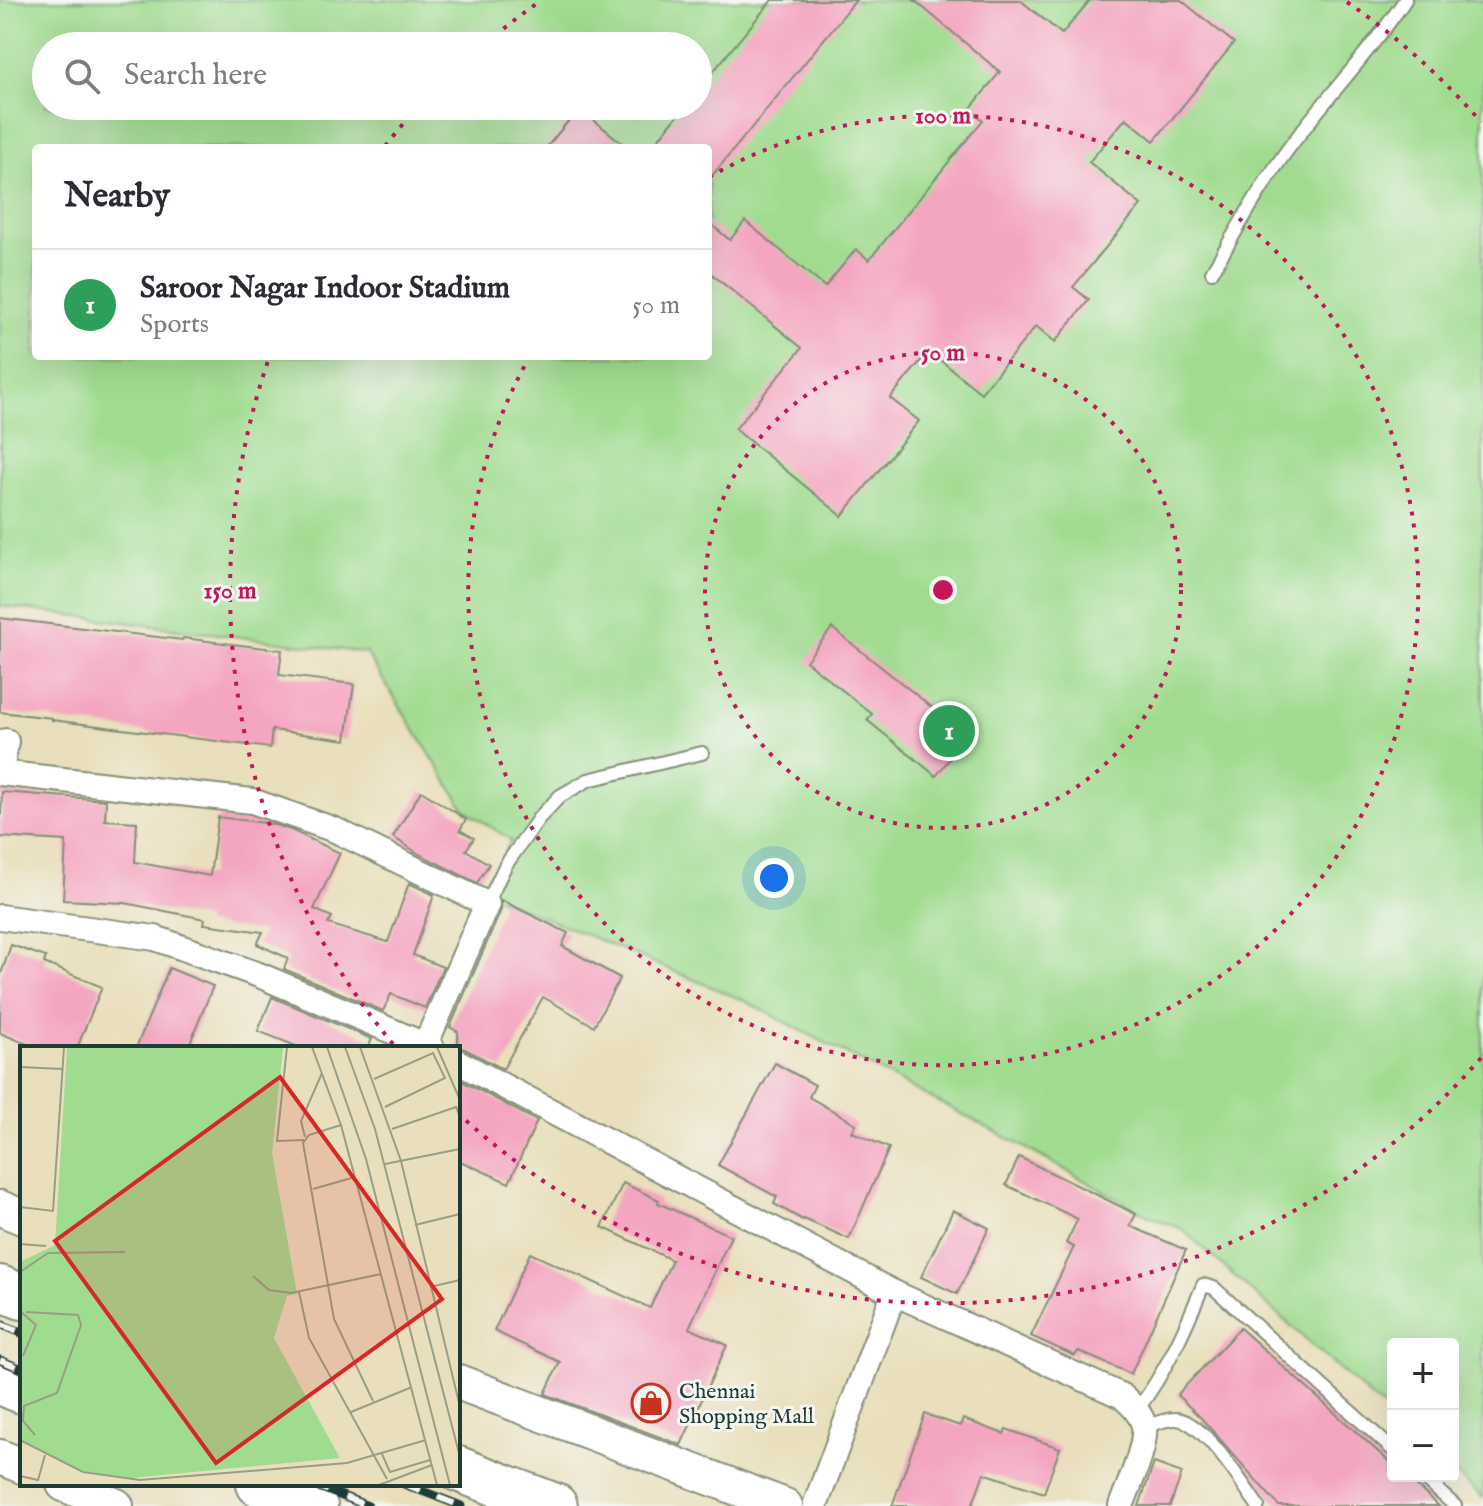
<!DOCTYPE html>
<meta charset="utf-8">
<style>
:root{--surface:#fff;--page:#f2f2f3;--text:#2b2b33;--muted:#7c7c81;--line:#e1e1e2;--accent:#db2777}
body{margin:0;font-family:"IM FELL English",serif;background:var(--page);color:var(--text)}
.controls{position:absolute;right:24px;bottom:24px;display:grid;overflow:hidden;border-radius:8px;box-shadow:0 8px 32px #0002}
.controls button{width:72px;height:72px;display:grid;place-items:center;padding:0;border:0;border-bottom:2px solid var(--line);background:var(--surface);color:var(--text);font:40px sans-serif}
.you{position:absolute;left:774px;top:878px;width:28px;height:28px;margin:-20px;border:6px solid #fff;border-radius:50%;background:#1a73e8;box-shadow:0 0 0 12px #1a73e833}
.badge{display:grid;place-items:center;width:52px;height:52px;border-radius:50%;background:var(--accent);color:#fff;font-size:26px;font-weight:700}
.pin{position:absolute;translate:-50% -50%;border:4px solid #fff;box-shadow:0 2px 8px #0006}
.list{margin:0;padding:0;list-style:none}
h2{display:flex;justify-content:space-between;align-items:center;height:104px;margin:0;padding:0 32px;font-size:34px}
h2 small{font-size:26px;font-weight:400;color:var(--muted)}
.list li{display:grid;grid-template-columns:52px 1fr auto;gap:24px;align-items:center;box-sizing:border-box;height:112px;padding:0 32px;border-top:2px solid var(--line)}
.list b{display:block;font-size:30px;white-space:nowrap}
.list p{margin:0;font-size:26px;white-space:nowrap;color:var(--muted)}
.list em{font-size:26px;font-style:normal;color:var(--muted)}
.icon{flex:none;width:44px;height:44px;fill:none;stroke:currentColor;stroke-width:2;stroke-linecap:round;stroke-linejoin:round}
.map{position:relative;flex:none;width:1483px;height:1506px;overflow:hidden}
.search{position:absolute;background:var(--surface);box-shadow:0 8px 32px #0002;left:32px;top:32px;width:680px;height:88px;display:flex;align-items:center;gap:20px;box-sizing:border-box;padding:0 28px;border-radius:44px;color:var(--muted);font-size:30px}
.panel{position:absolute;background:var(--surface);box-shadow:0 8px 32px #0002;left:32px;top:144px;width:680px;height:216px;border-radius:8px}
.map>svg:first-child{display:block}
.green{fill:#a0dc90;stroke:#608c62;stroke-width:2;fill-rule:evenodd}
.building{fill:#f4a5c0}
.lines{fill:none;stroke-linecap:round;stroke-linejoin:round}
.lane-casing{stroke:#848e78;stroke-width:16}
.street-casing{stroke:#848e78;stroke-width:28}
.secondary-casing{stroke:#848e78;stroke-width:38}
.highway-casing{stroke:#848e78;stroke-width:48}
.lane{stroke:#fff;stroke-width:12}
.street{stroke:#fff;stroke-width:24}
.secondary{stroke:#fff;stroke-width:34}
.highway{stroke:#fff;stroke-width:44}
.rail-casing{stroke:#1f3d34;stroke-width:9}
.rail{stroke:#f6f6f2;stroke-width:6;stroke-dasharray:18;stroke-linecap:butt}
.ring{fill:none;stroke:#c2185b;stroke-width:4;stroke-dasharray:4 8}
.labels{text-anchor:middle;stroke-width:6;stroke-linejoin:round;paint-order:stroke}
.poi-label{font-size:22px;fill:#1f3d34;stroke:#f6f6f2;text-anchor:start}
.inset-road{fill:none;stroke:#989e86;stroke-width:2}
.view{fill:#d62828;fill-opacity:0.15;stroke:#d62828;stroke-width:4}
.inset-edge{fill:none;stroke:#1f3d34;stroke-width:4}
.centre{fill:#c2185b;stroke:#f6f6f2;stroke-width:4}
.ring-label{font-size:24px;text-anchor:middle;font-weight:bold;fill:#c2185b;stroke:#f6f6f2;stroke-width:6;stroke-linejoin:round;paint-order:stroke}
</style>
<div class="map">
<svg width="1483" height="1506" viewBox="0 0 1483 1506">
<rect width="100%" height="100%" fill="#f6f6f2"/>
<filter id="ink" filterUnits="userSpaceOnUse"><feTurbulence type="fractalNoise" baseFrequency=".0125" numOctaves="2"/><feDisplacementMap in="SourceGraphic" scale="16" xChannelSelector="R" yChannelSelector="G"/><feConvolveMatrix kernelMatrix="1 2 1 2 8 2 1 2 1" color-interpolation-filters="sRGB"/></filter>
<filter id="wash" filterUnits="userSpaceOnUse"><feTurbulence type="fractalNoise" baseFrequency=".006" numOctaves="4" result="noise"/><feDisplacementMap in="SourceGraphic" scale="32" xChannelSelector="R" yChannelSelector="G"/><feGaussianBlur stdDeviation="1.8" result="paint"/><feColorMatrix in="noise" values="0 0 0 0 0 0 0 0 0 0 0 0 0 0 0 0 0 1.4 0 .05"/><feComposite in="paint" operator="in"/></filter>
<g filter="url(#wash)">
<rect width="100%" height="100%" fill="#e9dfbc"/>
<path class="green" d="M0,0h1481l2,2v1496l-30,-27v-127h-60v73l-211,-188 -35,-14 -147,-81 -255,-133 -261,-109 27,-52 -46,-30 -99,-157 -366,-47zM46,46h652v60h-652zM36,148h672v208h-672z"/>
<g id="blocks">
<g class="building">
<polygon points="772,0 856,0 708,181 708,148 651,148 685,106 698,106 698,90"/>
<polygon points="914,0 1020,0 1062,34 1090,0 1181,0 1234,43 1154,141 1126,118 1089,162 1141,205 1073,287 1089,300 1055,342 1036,326 981,393 929,351 890,398 919,421 842,516 735,429 802,348 708,271 708,222 730,240 745,221 825,287 856,249 869,260 983,120 970,109 1000,72"/>
<polygon points="579,108 628,148 546,148"/>
<polygon points="0,618 182,640 183,638 282,650 279,675 354,684 346,740 272,730 270,748 52,720 52,718 0,712"/>
<polygon points="832,628 968,736 936,776 867,720 872,714 806,661"/>
<polygon points="421,791 466,819 460,830 474,838 466,850 489,864 477,883 419,854 393,837"/>
<polygon points="2,792 106,800 105,820 137,822 135,862 210,876 218,817 272,824 291,830 340,853 314,909 332,917 328,924 388,942 409,883 434,895 413,955 443,967 425,1008 391,994 383,1011 284,969 288,958 257,944 263,932 204,924 205,919 125,903 63,900 66,841 0,837"/>
<polygon points="501,900 568,933 562,946 620,978 594,1026 543,997 503,1069 465,1049 458,1047 458,1032 450,1027 501,910"/>
<polygon points="11,945 46,957 44,963 102,987 77,1048 37,1048 0,1033 0,977"/>
<polygon points="169,968 213,986 188,1048 136,1048"/>
<polygon points="272,997 372,1039 368,1048 301,1048 258,1031"/>
<polygon points="775,1063 815,1085 809,1097 856,1124 852,1132 889,1148 849,1239 804,1219 803,1220 774,1204 777,1197 718,1165"/>
<polygon points="458,1079 537,1121 509,1183 458,1160"/>
<polygon points="1019,1157 1136,1214 1130,1226 1186,1250 1131,1374 1078,1351 1075,1356 1031,1336 1074,1247 1066,1243 1078,1219 1006,1185"/>
<polygon points="623,1183 659,1200 658,1203 731,1236 689,1328 727,1345 681,1445 545,1394 560,1362 494,1331 530,1253 650,1308 672,1260 602,1227"/>
<polygon points="953,1210 989,1228 957,1294 921,1277"/>
<polygon points="1240,1328 1393,1465 1393,1476 1405,1476 1439,1506 1279,1506 1201,1418 1177,1395"/>
<polygon points="925,1414 960,1426 963,1419 1004,1434 1006,1429 1060,1448 1044,1493 984,1473 972,1506 892,1506"/>
<polygon points="1154,1463 1182,1473 1170,1506 1139,1506"/>
</g>
</g>
</g>
<g filter="url(#ink)">
<use href="#blocks" fill-opacity="0" stroke="#848e78" stroke-width="2"/>
<g class="lines">
<defs>
<g id="lane">
<path d="M1212,272c27,-46 53,-94 86,-136 35,-46 75,-88 107,-136"/>
<polyline points="487,904 505,866 539,818 560,796 588,780 702,753"/>
<path d="M1137,1410c29,-38 48,-81 66,-125l11,3 179,162"/>
<path d="M1144,1427c10,-3 22,-8 31,-8 27,-1 68,66 83,87"/>
<polyline points="1422,1476 1455,1506"/>
</g>
<g id="street">
<polyline points="0,773 252,801 335,830 487,904 424,1048"/>
<polyline points="1,773 6,741"/>
<polyline points="0,917 155,938 259,975 432,1048"/>
<path d="M458,1062l436,231 228,103c9,8 19,17 22,30 3,20 -16,61 -23,80"/>
<polyline points="815,1506 894,1293"/>
</g>
<g id="secondary">
<polyline points="0,1208 22,1217"/>
<polyline points="458,1382 785,1506"/>
<polyline points="0,1457 22,1466"/>
<polyline points="64,1484 116,1506"/>
</g>
<g id="highway">
<polyline points="0,1288 22,1297"/>
<polyline points="0,1382 22,1391"/>
<polyline points="458,1469 555,1506"/>
<polyline points="259,1484 315,1506"/>
</g>
</defs>
<use href="#lane" class="lane-casing"/>
<use href="#street" class="street-casing"/>
<use href="#secondary" class="secondary-casing"/>
<use href="#highway" class="highway-casing"/>
<use href="#lane" class="lane"/>
<use href="#street" class="street"/>
<use href="#secondary" class="secondary"/>
<use href="#highway" class="highway"/>
<defs>
<g id="rail">
<polyline points="0,1324 22,1333"/>
<polyline points="0,1360 22,1369"/>
<polyline points="311,1484 368,1506"/>
<polyline points="404,1484 461,1506"/>
</g>
</defs>
<use href="#rail" class="rail-casing"/>
<use href="#rail" class="rail"/>
</g>
</g>
<g class="ring">
<circle cx="943" cy="590" r="238"/>
<path d="M709 177A475 475 0 1 1 530 356"/>
<path d="M1481 1058A713 713 0 0 1 461 1116M393 1044A713 713 0 0 1 269 358M385 146A713 713 0 0 1 417 108M485 44A713 713 0 0 1 539 2M1347 2A713 713 0 0 1 1481 122"/>
</g>
<defs>
<symbol id="shop-ring" viewBox="-11 -11 22 22"><circle r="9.5" fill="#f6f6f2" stroke="#c8321e" stroke-width="1.5"/><path d="M-5-2.5h2.3a2.7 3.5 0 0 1 5.4 0H5L5.5 6h-11ZM-1.5-2.5h3a1.5 2.3 0 0 0-3 0Z" fill="#c8321e"/></symbol>
</defs>
<g fill-rule="evenodd">
<use href="#shop-ring" x="629" y="1381" width="44" height="44"/>
</g>
<g class="labels">
<g class="poi-label">
<text x="679" y="1398">Chennai<tspan x="679" dy="25">Shopping Mall</tspan></text>
</g>
</g>
<g transform="translate(20 1046)">
<rect width="440" height="440" fill="#e9dfbc"/>
<path d="M47,1h216l-11,106 25,141 -10,2 -13,42 66,120 -209,20 -48,-7 -63,-32v-177l35,-17z" fill="#a0dc90"/>
<path class="inset-road" d="M267,1l-10,94 27,-1M292,1l29,78 96,360M307,1l39,112 84,326M325,1l30,82 85,328M340,1l41,114 59,246M417,1l23,53M0,21l42,2M354,33l59,-26 12,25 -60,29M321,79l-32,10 -6,8 31,176 39,82M372,83l64,-22 4,10M285,91l-4,-16 21,-48M365,118l75,-15M293,143l42,-12M0,161l33,4 11,-164M395,179l45,-11M0,198l26,2M0,226l28,-19 77,-1M233,230l16,14 22,3 90,-19M410,241l30,-7M279,246l10,46 78,141M0,265l16,14 -13,31M6,266l52,3 3,10 -24,68 -33,13 -1,15 12,14M331,366l61,-25M0,394l63,32 57,8 207,-17 79,-23M362,408l8,18 40,-12M0,430l18,4 7,-25M359,439l53,-20"/>
<path class="view" d="M260,31l162,222 -226,164 -161,-222z"/>
<rect width="440" height="440" class="inset-edge"/>
</g>
<circle cx="943" cy="590" r="12" class="centre"/>
<g class="ring-label">
<text x="943" y="123">100 m</text>
<text x="943" y="360">50 m</text>
<text x="230" y="598">150 m</text>
</g>
</svg>
<div class="controls">
<button>+</button>
<button>−</button>
</div>
<div class="you"></div>
<div class="pin badge" style="left:949px;top:731px;background:#2e9e5b">1</div>
<div class="search"><svg class="icon" aria-label="search" viewBox="0 0 24 24"><circle cx="10" cy="10" r="6"/><path d="M15 15l6 6"/></svg>Search here</div>
<section class="panel">
<h2>Nearby<small></small></h2>
<ul class="list">
<li><span class="badge" style="background:#2e9e5b">1</span><div><b>Saroor Nagar Indoor Stadium</b><p>Sports</p></div><em>50 m</em></li>
</ul>
</section>
</div>
